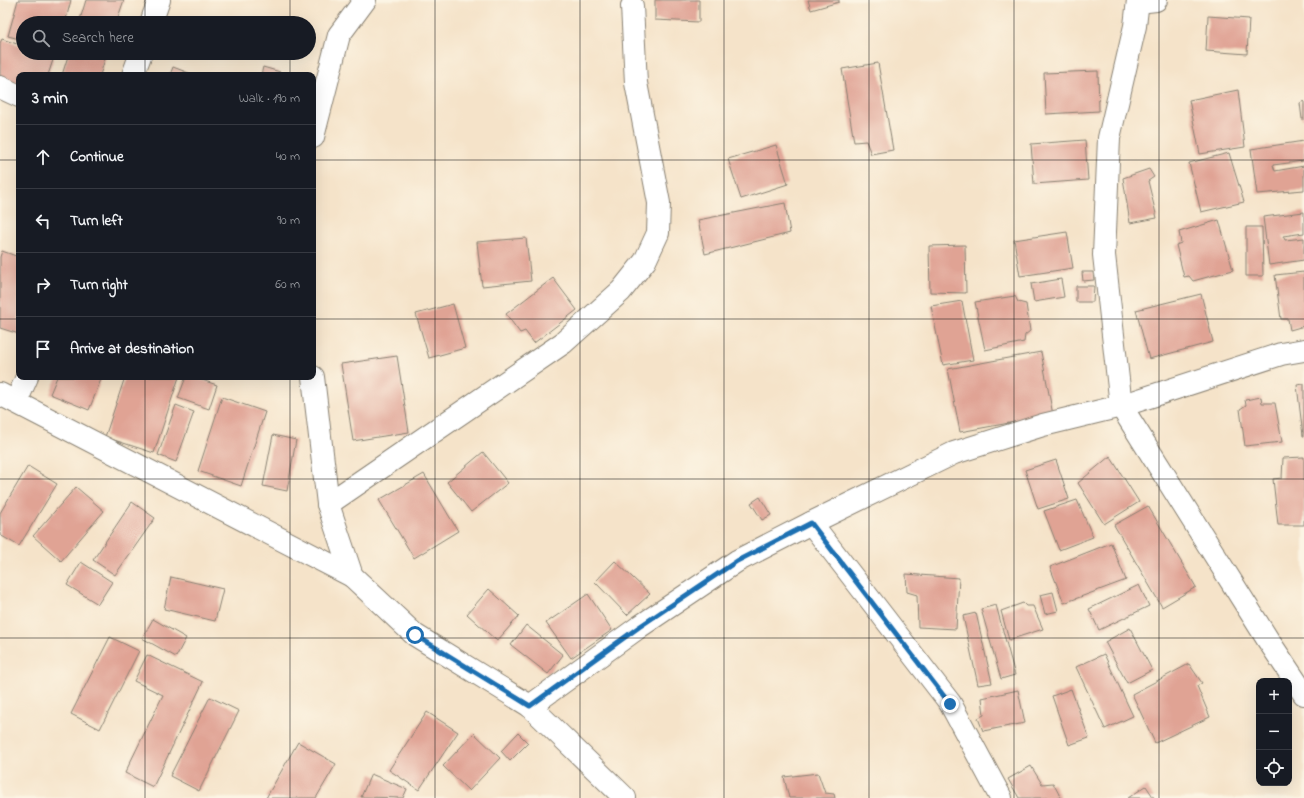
<!DOCTYPE html>
<meta charset="utf-8">
<style>
:root{--surface:#171b24;--page:#242831;--text:#f1f3f6;--muted:#9ea1a6;--line:#363941}
body{margin:0;font-family:"Indie Flower",sans-serif;background:var(--page);color:var(--text)}
.controls{position:absolute;right:12px;bottom:12px;display:grid;overflow:hidden;border-radius:8px;box-shadow:0 4px 16px #0002}
.controls button{width:36px;height:36px;display:grid;place-items:center;padding:0;border:0;border-bottom:1px solid var(--line);background:var(--surface);color:var(--text);font:20px sans-serif}
.stop{position:absolute;width:12px;height:12px;margin:-9px;border:3px solid #1f6fb2;border-radius:50%;background:#fff}
.stop.end{background:#1f6fb2;border-color:#fff;box-shadow:0 1px 4px #0008}
.list{margin:0;padding:0;list-style:none}
h2{display:flex;justify-content:space-between;align-items:center;height:52px;margin:0;padding:0 16px;font-size:17px}
h2 small{font-size:13px;font-weight:400;color:var(--muted)}
.list li{display:grid;grid-template-columns:26px 1fr auto;gap:12px;align-items:center;box-sizing:border-box;height:64px;padding:0 16px;border-top:1px solid var(--line)}
.list b{display:block;font-size:15px;white-space:nowrap}
.list em{font-size:13px;font-style:normal;color:var(--muted)}
.icon{flex:none;width:22px;height:22px;fill:none;stroke:currentColor;stroke-width:2;stroke-linecap:round;stroke-linejoin:round}
.map{position:relative;flex:none;width:1304px;height:798px;overflow:hidden}
.search{position:absolute;background:var(--surface);box-shadow:0 4px 16px #0002;left:16px;top:16px;width:300px;height:44px;display:flex;align-items:center;gap:10px;box-sizing:border-box;padding:0 14px;border-radius:22px;color:var(--muted);font-size:15px}
.panel{position:absolute;background:var(--surface);box-shadow:0 4px 16px #0002;left:16px;top:72px;width:300px;height:308px;border-radius:8px}
.map>svg:first-child{display:block}
.building{fill:#e0a394}
.lines{fill:none;stroke-linecap:round;stroke-linejoin:round}
.minor-casing{stroke:#888072;stroke-width:24}
.minor{stroke:#fff;stroke-width:22}
.route{stroke:#1f6fb2;stroke-width:5}
.grid{fill:none;stroke:#1c1c1c;stroke-width:1;stroke-opacity:0.55}
</style>
<div class="map">
<svg width="1304" height="798" viewBox="0 0 1304 798">
<rect width="100%" height="100%" fill="#fcf5e5"/>
<filter id="ink" filterUnits="userSpaceOnUse"><feTurbulence type="fractalNoise" baseFrequency=".025" numOctaves="2"/><feDisplacementMap in="SourceGraphic" scale="8" xChannelSelector="R" yChannelSelector="G"/><feConvolveMatrix kernelMatrix="1 2 1 2 8 2 1 2 1" color-interpolation-filters="sRGB"/></filter>
<filter id="wash" filterUnits="userSpaceOnUse"><feTurbulence type="fractalNoise" baseFrequency=".012" numOctaves="4" result="noise"/><feDisplacementMap in="SourceGraphic" scale="16" xChannelSelector="R" yChannelSelector="G"/><feGaussianBlur stdDeviation="0.9" result="paint"/><feColorMatrix in="noise" values="0 0 0 0 0 0 0 0 0 0 0 0 0 0 0 0 0 1.4 0 .05"/><feComposite in="paint" operator="in"/></filter>
<g filter="url(#wash)">
<rect width="100%" height="100%" fill="#f5e3c9"/>
<g id="blocks">
<g class="building">
<polygon points="18,0 71,0 65,23 23,23 23,40 8,36"/>
<polygon points="86,0 124,0 116,23 79,23"/>
<polygon points="655,0 699,0 699,22 655,20"/>
<polygon points="808,0 839,0 839,2 811,10"/>
<polygon points="1208,16 1249,19 1247,54 1206,51"/>
<polygon points="2,39 23,46 23,53 42,53 54,57 48,75 19,75 19,84 0,78 0,43"/>
<polygon points="69,53 107,53 100,75 62,75"/>
<polygon points="878,63 893,150 871,154 866,141 854,142 842,69"/>
<polygon points="173,67 194,75 170,75"/>
<polygon points="263,67 280,72 279,75 261,75"/>
<polygon points="1098,71 1099,111 1046,114 1044,73"/>
<polygon points="1238,90 1245,147 1200,154 1189,100"/>
<polygon points="1304,101 1304,119 1302,119 1300,103"/>
<polygon points="1085,140 1088,180 1034,184 1031,144"/>
<polygon points="1304,141 1304,161 1273,165 1275,171 1304,166 1304,190 1257,194 1251,149"/>
<polygon points="776,145 788,184 741,199 728,159"/>
<polygon points="1229,153 1244,202 1201,212 1189,163"/>
<polygon points="1149,169 1154,177 1148,181 1157,218 1130,223 1123,178"/>
<polygon points="785,203 790,233 705,254 698,220"/>
<polygon points="1304,212 1304,233 1283,236 1285,240 1304,238 1304,260 1269,265 1263,217"/>
<polygon points="1219,220 1233,270 1193,281 1189,276 1184,277 1176,245 1181,243 1179,232"/>
<polygon points="1246,227 1262,227 1263,276 1246,276"/>
<polygon points="1067,232 1073,268 1020,276 1014,240"/>
<polygon points="526,238 531,281 482,286 477,242"/>
<polygon points="965,245 966,293 930,292 929,246"/>
<polygon points="2,251 19,257 19,334 0,328 0,257"/>
<polygon points="1082,272 1093,272 1094,280 1083,281"/>
<polygon points="1304,272 1304,326 1290,330 1288,319 1281,319 1275,275"/>
<polygon points="553,278 577,310 534,343 525,331 520,333 506,314"/>
<polygon points="1061,279 1064,297 1034,302 1031,284"/>
<polygon points="1076,286 1094,286 1093,302 1076,302"/>
<polygon points="1201,294 1213,342 1149,359 1136,310"/>
<polygon points="1015,296 1018,302 1026,304 1030,331 1025,335 1024,342 985,350 975,302"/>
<polygon points="962,301 973,360 943,365 931,306"/>
<polygon points="453,304 465,348 429,358 416,314"/>
<polygon points="1041,352 1053,415 960,432 948,369"/>
<polygon points="397,356 409,432 353,441 341,364"/>
<polygon points="57,377 102,377 89,410 50,394"/>
<polygon points="125,377 179,377 154,453 105,437"/>
<polygon points="186,377 193,377 217,385 209,409 178,398"/>
<polygon points="1304,384 1304,436 1303,436 1297,385"/>
<polygon points="222,397 265,412 241,486 198,471"/>
<polygon points="1261,397 1262,403 1275,403 1282,442 1245,446 1240,409 1246,405 1245,400"/>
<polygon points="176,405 194,412 176,462 158,455"/>
<polygon points="273,435 296,440 287,491 263,486"/>
<polygon points="483,452 508,483 471,512 447,482"/>
<polygon points="1110,456 1139,502 1104,524 1078,483"/>
<polygon points="1304,457 1304,525 1278,525 1273,479 1282,478 1283,458"/>
<polygon points="1056,460 1069,499 1038,509 1025,470"/>
<polygon points="28,466 57,484 19,546 0,535 0,513"/>
<polygon points="424,474 458,531 414,558 379,500"/>
<polygon points="76,487 104,511 61,561 33,536"/>
<polygon points="760,497 771,515 762,520 751,503"/>
<polygon points="1077,500 1093,537 1059,550 1044,511"/>
<polygon points="132,502 155,518 115,575 93,560"/>
<polygon points="1148,506 1196,587 1162,607 1114,525"/>
<polygon points="1111,543 1126,580 1064,603 1050,567"/>
<polygon points="615,561 650,594 627,615 595,582"/>
<polygon points="81,562 112,582 98,604 67,585"/>
<polygon points="906,574 959,578 956,629 918,627 917,595 907,592"/>
<polygon points="171,577 223,589 215,621 164,609"/>
<polygon points="1139,585 1149,606 1099,630 1089,609"/>
<polygon points="489,589 519,616 497,641 467,614"/>
<polygon points="1053,592 1058,611 1045,614 1040,595"/>
<polygon points="588,594 612,630 571,658 546,623"/>
<polygon points="1023,603 1026,606 1033,606 1043,629 1009,640 1001,611"/>
<polygon points="996,605 1015,675 1001,679 981,609"/>
<polygon points="976,613 992,683 978,685 963,616"/>
<polygon points="153,619 186,638 176,657 142,638"/>
<polygon points="526,625 563,655 548,674 511,645"/>
<polygon points="1130,628 1152,670 1127,683 1105,642"/>
<polygon points="110,637 139,651 100,729 71,714"/>
<polygon points="1104,654 1133,716 1105,729 1076,667"/>
<polygon points="147,655 203,682 153,787 125,773 163,695 134,681"/>
<polygon points="1189,664 1202,683 1197,686 1210,717 1155,743 1132,694"/>
<polygon points="1071,689 1089,738 1069,745 1052,696"/>
<polygon points="1018,690 1025,723 983,731 978,718 984,715 982,698"/>
<polygon points="210,697 239,711 199,791 170,776"/>
<polygon points="427,712 458,732 419,790 389,770"/>
<polygon points="474,733 500,758 469,791 443,766"/>
<polygon points="518,733 528,743 510,761 501,751"/>
<polygon points="298,742 336,764 316,798 266,798"/>
<polygon points="1031,766 1042,784 1053,783 1061,798 1019,798 1008,779"/>
<polygon points="818,773 825,793 834,794 835,798 789,798 784,777"/>
<polygon points="371,774 407,789 403,798 361,797"/>
<polygon points="1146,786 1154,798 1128,798"/>
</g>
</g>
</g>
<g filter="url(#ink)">
<use href="#blocks" fill-opacity="0" stroke="#888072" stroke-width="1"/>
<g class="lines">
<defs>
<g id="minor">
<polyline points="1138,0 1135,26 1109,138 1104,255 1121,406 1268,640 1304,694"/>
<polyline points="1138,2 1156,0"/>
<polyline points="151,23 159,0"/>
<polyline points="133,75 141,53"/>
<polyline points="0,87 19,96"/>
<polyline points="313,137 339,35 365,0"/>
<polyline points="313,377 328,504 352,576 415,635 530,706 625,798"/>
<polyline points="0,394 352,576"/>
<polyline points="16,402 27,377"/>
<polyline points="328,504 563,343 621,291 645,261 658,233 659,203 636,83 632,6"/>
<polyline points="811,523 950,703 1001,798"/>
<polyline points="530,706 639,627 737,561 811,523 954,453 1043,425 1121,406 1281,354 1304,350"/>
</g>
</defs>
<use href="#minor" class="minor-casing"/>
<use href="#minor" class="minor"/>
</g>
</g>
<g class="lines" filter="url(#ink)">
<polyline class="route" points="415,635 530,706 639,627 737,561 811,523 950,704"/>
</g>
<path class="grid" d="M145,0v23M290,0v23M435,0v798M580,0v798M724,0v798M869,0v798M1014,0v798M1159,0v798M145,53v22M290,53v22M0,160h19M313,160h991M0,319h19M313,319h991M145,377v421M290,377v421M0,479h1304M0,638h1304"/>
</svg>
<div class="controls">
<button>+</button>
<button>−</button>
<button><svg class="icon" aria-label="locate" viewBox="0 0 24 24"><circle cx="12" cy="12" r="6"/><path d="M12 2v4M12 18v4M2 12h4M18 12h4"/></svg></button>
</div>
<div class="stop" style="left:415px;top:635px"></div>
<div class="stop end" style="left:950px;top:704px"></div>
<div class="search"><svg class="icon" aria-label="search" viewBox="0 0 24 24"><circle cx="10" cy="10" r="6"/><path d="M15 15l6 6"/></svg>Search here</div>
<section class="panel">
<h2>3 min<small>Walk · 190 m</small></h2>
<ul class="list">
<li><svg class="icon" aria-label="ahead" viewBox="0 0 24 24"><path d="M12 20V5M6 11l6-6 6 6"/></svg><div><b>Continue</b></div><em>40 m</em></li>
<li><svg class="icon" aria-label="left" viewBox="0 0 24 24"><path d="M17 20v-9H6M10 6l-5 5 5 5"/></svg><div><b>Turn left</b></div><em>90 m</em></li>
<li><svg class="icon" aria-label="right" viewBox="0 0 24 24"><path d="M7 20v-9h11M14 6l5 5-5 5"/></svg><div><b>Turn right</b></div><em>60 m</em></li>
<li><svg class="icon" aria-label="arrive" viewBox="0 0 24 24"><path d="M6 21V4h12l-3 4 3 4H6"/></svg><div><b>Arrive at destination</b></div></li>
</ul>
</section>
</div>
